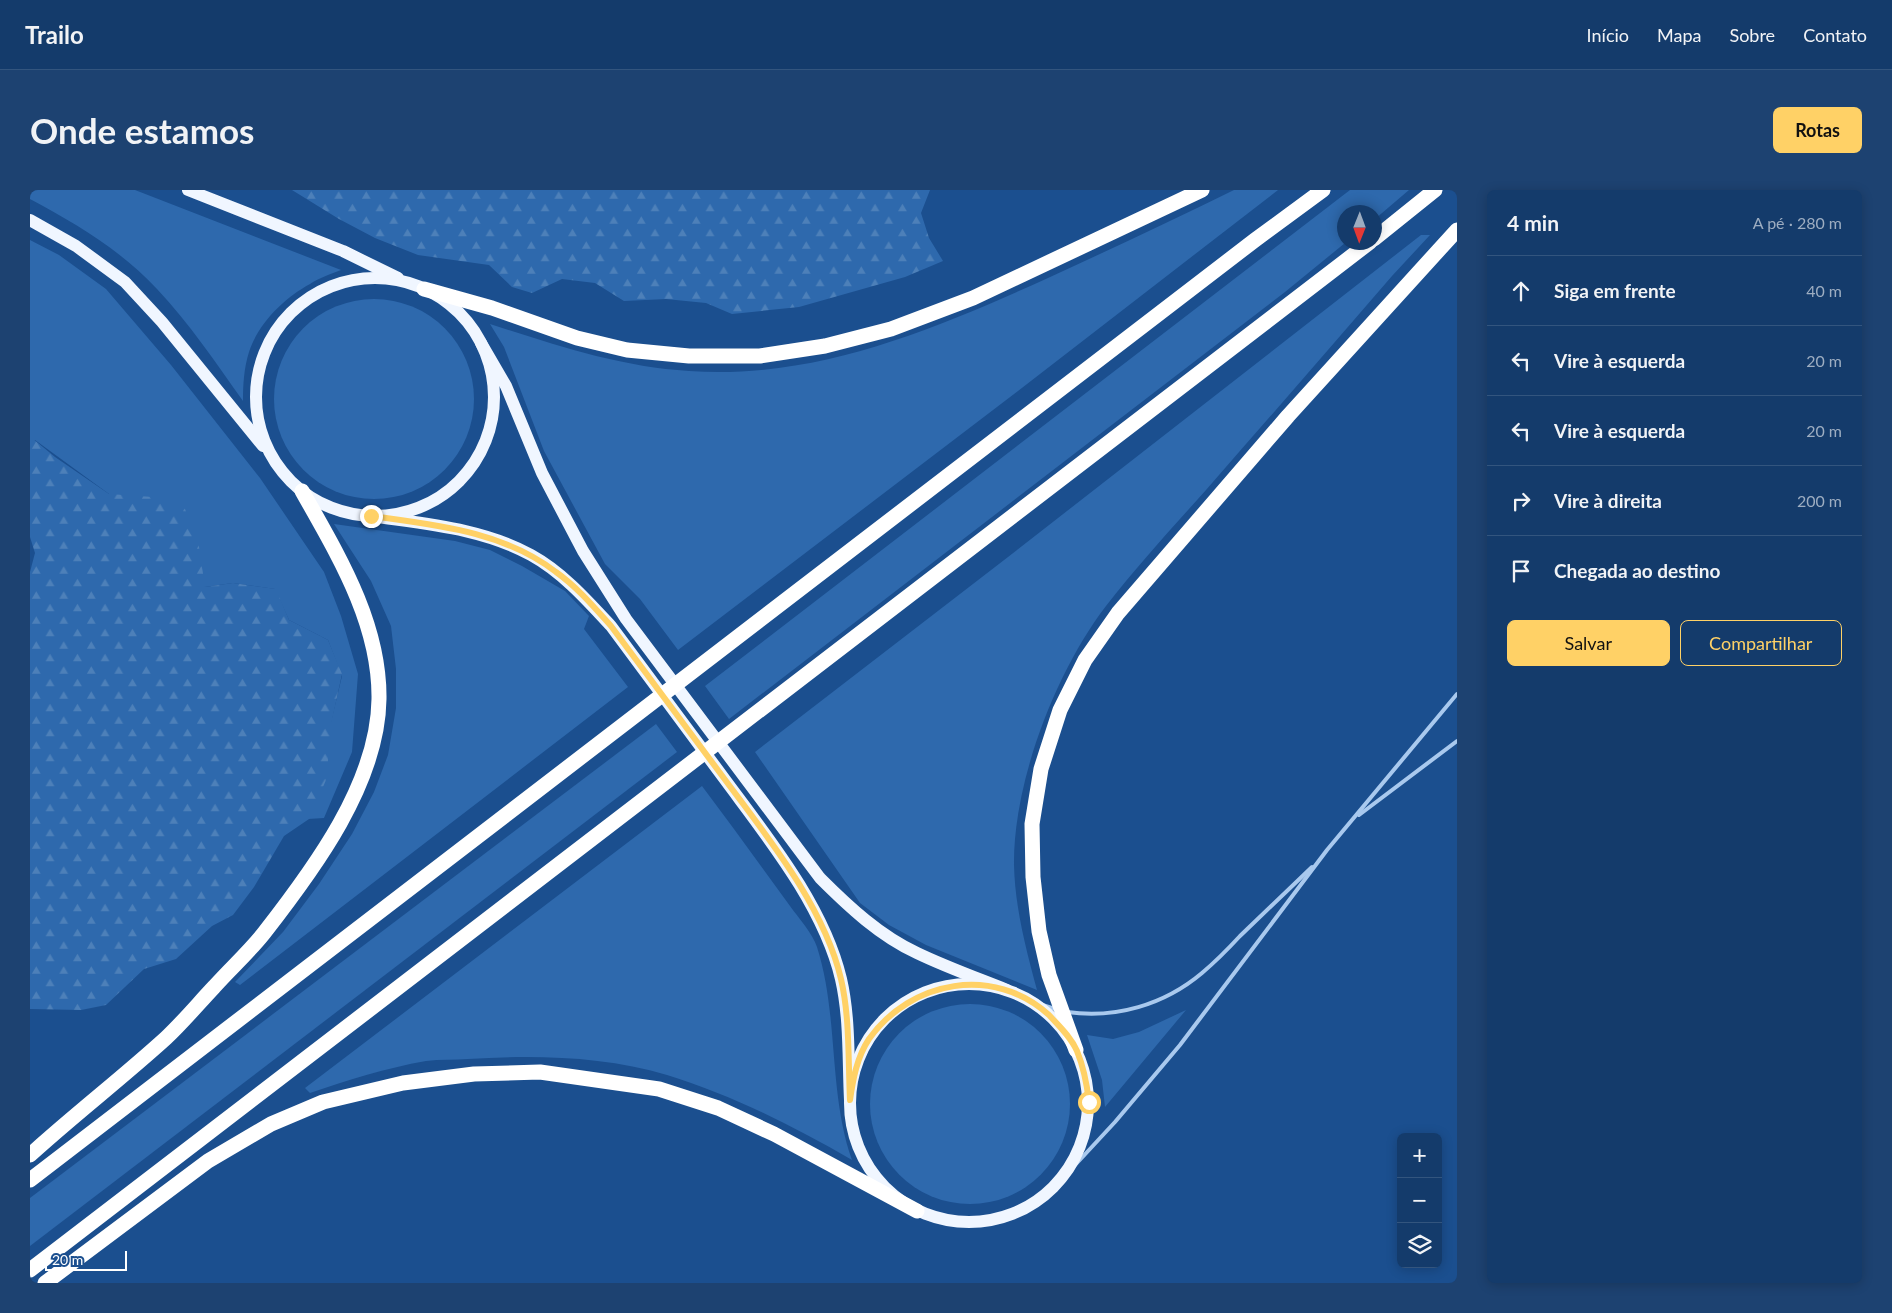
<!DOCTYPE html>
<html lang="pt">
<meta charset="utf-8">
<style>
:root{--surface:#143b6b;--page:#1d4271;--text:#f1f3f6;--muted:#9dadc1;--line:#33557e;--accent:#ffd166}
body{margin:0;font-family:Lato,sans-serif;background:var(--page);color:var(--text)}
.controls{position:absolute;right:15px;bottom:15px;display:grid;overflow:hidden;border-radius:8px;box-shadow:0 2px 12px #0003}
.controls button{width:45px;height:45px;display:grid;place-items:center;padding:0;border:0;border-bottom:1px solid var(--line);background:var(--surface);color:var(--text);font:25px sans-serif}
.compass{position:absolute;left:1307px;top:15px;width:45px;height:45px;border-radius:50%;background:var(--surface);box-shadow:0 2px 12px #0003;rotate:181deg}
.scale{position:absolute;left:15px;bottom:12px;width:82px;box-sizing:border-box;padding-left:5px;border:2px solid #fff;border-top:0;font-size:14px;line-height:18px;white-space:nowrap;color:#fff;-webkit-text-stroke:4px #1b4f8f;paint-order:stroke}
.stop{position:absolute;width:15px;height:15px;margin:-11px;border:4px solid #ffd166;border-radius:50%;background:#fff}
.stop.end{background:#ffd166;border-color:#fff;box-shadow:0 1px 5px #0008}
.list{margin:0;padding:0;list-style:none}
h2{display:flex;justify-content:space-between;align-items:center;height:65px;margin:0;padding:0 20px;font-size:21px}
h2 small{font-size:16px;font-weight:400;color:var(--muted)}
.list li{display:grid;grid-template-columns:32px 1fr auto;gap:15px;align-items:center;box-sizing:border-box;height:70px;padding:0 20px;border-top:1px solid var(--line)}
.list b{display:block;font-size:19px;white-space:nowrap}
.list em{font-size:16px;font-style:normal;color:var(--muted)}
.actions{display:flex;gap:10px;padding:15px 20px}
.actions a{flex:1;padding:11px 0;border:1px solid var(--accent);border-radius:8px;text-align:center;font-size:18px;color:var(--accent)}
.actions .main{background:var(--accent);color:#111}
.icon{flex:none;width:28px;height:28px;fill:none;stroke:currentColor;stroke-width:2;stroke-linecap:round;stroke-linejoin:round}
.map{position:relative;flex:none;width:1427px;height:1093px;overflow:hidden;border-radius:8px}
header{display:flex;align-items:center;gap:30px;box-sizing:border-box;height:70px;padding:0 25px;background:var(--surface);border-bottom:1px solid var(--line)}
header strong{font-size:24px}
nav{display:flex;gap:28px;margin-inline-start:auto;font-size:18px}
.intro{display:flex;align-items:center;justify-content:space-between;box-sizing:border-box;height:120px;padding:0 30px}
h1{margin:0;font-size:35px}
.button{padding:12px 22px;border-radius:8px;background:var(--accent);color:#111;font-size:18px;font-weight:700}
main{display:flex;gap:30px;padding:0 30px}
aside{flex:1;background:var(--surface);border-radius:8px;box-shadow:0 2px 12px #0003}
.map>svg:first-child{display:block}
.grass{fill:#2e69ad}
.forest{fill:url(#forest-firs)}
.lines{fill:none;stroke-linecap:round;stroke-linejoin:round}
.lane{stroke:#a9c9ee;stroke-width:4}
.primary{stroke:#f0f6ff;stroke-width:12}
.highway{stroke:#fff;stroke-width:15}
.route{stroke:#ffd166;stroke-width:6}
</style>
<header>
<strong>Trailo</strong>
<nav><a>Início</a><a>Mapa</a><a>Sobre</a><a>Contato</a></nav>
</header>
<div class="intro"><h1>Onde estamos</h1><a class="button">Rotas</a></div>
<main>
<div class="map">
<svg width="1427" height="1093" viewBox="0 0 1427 1093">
<defs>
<pattern id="forest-firs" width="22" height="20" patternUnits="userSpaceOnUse" patternTransform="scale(1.25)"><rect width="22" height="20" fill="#2e69ad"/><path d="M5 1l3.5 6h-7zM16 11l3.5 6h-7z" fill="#4d80b9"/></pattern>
</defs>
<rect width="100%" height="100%" fill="#1b4f8f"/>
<g class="grass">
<path d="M0,0h105l206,80c-10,4 -22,8 -31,14 -26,14 -52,40 -61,68 -5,16 -6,32 -6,49 -27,-38 -54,-78 -86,-112 -35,-38 -82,-66 -127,-90z"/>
<path d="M1204,0h44l-260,201 -340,259 -38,-51 -35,-35 -61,-113 -40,-104 -14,-23c65,21 130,43 199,47 127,9 246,-42 359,-93 63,-29 125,-58 186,-88z"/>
<polygon points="1320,0 1379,0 1345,29 1344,22 1314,22 1315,53 1255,102 699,529 675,496"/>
<path d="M1391,45h9l-38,41c-62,72 -124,143 -186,214 -34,38 -69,76 -100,116 -50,65 -93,176 -92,259 1,43 12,84 23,125l-111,-45 -37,-20 -29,-22 -105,-151 253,-195z"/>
<polygon points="0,50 29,65 76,99 141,175 230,288 294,382 311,426 328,484 322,562 294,628 278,629 312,486 298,450 259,430 245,399 203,393 175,397 79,304 5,250 0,251"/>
<circle cx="344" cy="209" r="100"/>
<polygon points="304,334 425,351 460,360 492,376 535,401 559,426 554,439 598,497 210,795 205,792 253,742 289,694 322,644 344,602 358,565 366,518 366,479 361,436 341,391"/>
<polygon points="626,534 647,562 0,1056 0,1008"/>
<path d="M672,596c30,40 59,80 88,120 8,11 23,28 27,41 22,69 11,145 35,213 -59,-34 -120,-65 -185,-85 -64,-19 -133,-20 -199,-16 -14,1 -28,0 -42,2 -40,7 -78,19 -116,32l-5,-5z"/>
<circle cx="940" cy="914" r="100"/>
<polygon points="1156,820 1075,917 1072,890 1057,845 1083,849 1109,842"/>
</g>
<g class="forest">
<polygon points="262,0 900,0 891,23 899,48 913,71 875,87 769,117 702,124 676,113 636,109 594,111 565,93 532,89 502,103 482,97 459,75 388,65 345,48 309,29"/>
<polygon points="2,248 25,267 79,304 123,307 155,319 169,357 175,397 203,393 246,399 259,430 298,450 312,484 302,530 296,590 279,629 254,646 224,697 203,725 182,736 146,769 114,779 76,815 51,820 0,819 0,382 5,363 0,347 0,249"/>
</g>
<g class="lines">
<g class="lane">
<polyline points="1329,625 1427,551"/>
<polyline points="1000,811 1028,820"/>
<path d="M1037,822c48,7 97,-7 135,-39 13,-11 26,-24 38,-37 24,-23 48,-46 72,-69"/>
<polyline points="1020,1002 1085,932 1150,855 1297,660 1427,504"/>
</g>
<g class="primary">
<polyline points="158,0 313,61 368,88"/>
<polyline points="0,30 46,56 95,92 132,132 233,256"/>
<circle cx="345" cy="207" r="119"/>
<path d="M451,153l25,43 36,87 41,78 43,68 194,259c29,29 60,58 97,75 29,14 60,25 90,37"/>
<path d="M341,326c54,8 111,12 160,39 31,17 56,45 80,71 38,52 77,103 115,155 43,58 98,126 115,198 9,39 7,81 9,121"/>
<circle cx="939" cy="913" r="119"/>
</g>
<g class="highway">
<polyline points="1344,49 1405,0"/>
<polyline points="394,99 462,118 547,148 597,160 659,166 730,166 795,156 861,139 943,108 1172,0"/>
<polyline points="1046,860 1019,785 1009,741 1003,687 1002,634 1011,579 1030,520 1055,470 1088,423 1258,226 1427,40"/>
<path d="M0,965c44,-40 92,-77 136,-117 17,-16 32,-34 48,-51 16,-18 35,-35 50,-54 50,-64 114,-150 115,-234 1,-76 -41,-144 -77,-208"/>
<polyline points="0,990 1225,50 1293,0"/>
<polyline points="0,1080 1340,52"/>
<polyline points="15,1093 178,971 241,934 293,912 373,893 444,884 510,882 629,899 688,918 744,944 887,1021"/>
</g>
</g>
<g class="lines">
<path class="route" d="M341,326c64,9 132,15 185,56 21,15 38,35 55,54 38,52 77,103 115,155 43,58 98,126 115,198 9,39 7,81 9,121 3,-21 7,-43 19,-61 42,-59 125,-74 180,-24 10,11 22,22 28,36 7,17 10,34 12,51"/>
</g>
</svg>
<div class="controls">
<button>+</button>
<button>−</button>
<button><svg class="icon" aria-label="layers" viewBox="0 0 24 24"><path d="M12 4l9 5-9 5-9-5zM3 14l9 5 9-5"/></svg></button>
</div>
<svg class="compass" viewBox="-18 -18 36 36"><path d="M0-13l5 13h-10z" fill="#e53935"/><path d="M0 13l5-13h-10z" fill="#9dadc1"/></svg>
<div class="scale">20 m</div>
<div class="stop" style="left:1059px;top:912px"></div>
<div class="stop end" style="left:341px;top:326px"></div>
</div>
<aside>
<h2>4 min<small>A pé · 280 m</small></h2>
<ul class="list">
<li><svg class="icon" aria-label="ahead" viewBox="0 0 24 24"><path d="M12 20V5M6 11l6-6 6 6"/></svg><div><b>Siga em frente</b></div><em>40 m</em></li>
<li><svg class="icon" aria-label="left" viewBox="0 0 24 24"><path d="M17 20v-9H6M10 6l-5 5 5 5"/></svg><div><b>Vire à esquerda</b></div><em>20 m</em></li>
<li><svg class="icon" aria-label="left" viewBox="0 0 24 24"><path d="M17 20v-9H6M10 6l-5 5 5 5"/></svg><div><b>Vire à esquerda</b></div><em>20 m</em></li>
<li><svg class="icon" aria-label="right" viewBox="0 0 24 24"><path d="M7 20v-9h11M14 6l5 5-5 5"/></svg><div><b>Vire à direita</b></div><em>200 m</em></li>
<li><svg class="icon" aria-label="arrive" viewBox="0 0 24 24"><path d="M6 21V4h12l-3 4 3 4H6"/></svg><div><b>Chegada ao destino</b></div></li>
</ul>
<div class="actions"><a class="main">Salvar</a><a>Compartilhar</a></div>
</aside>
</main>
